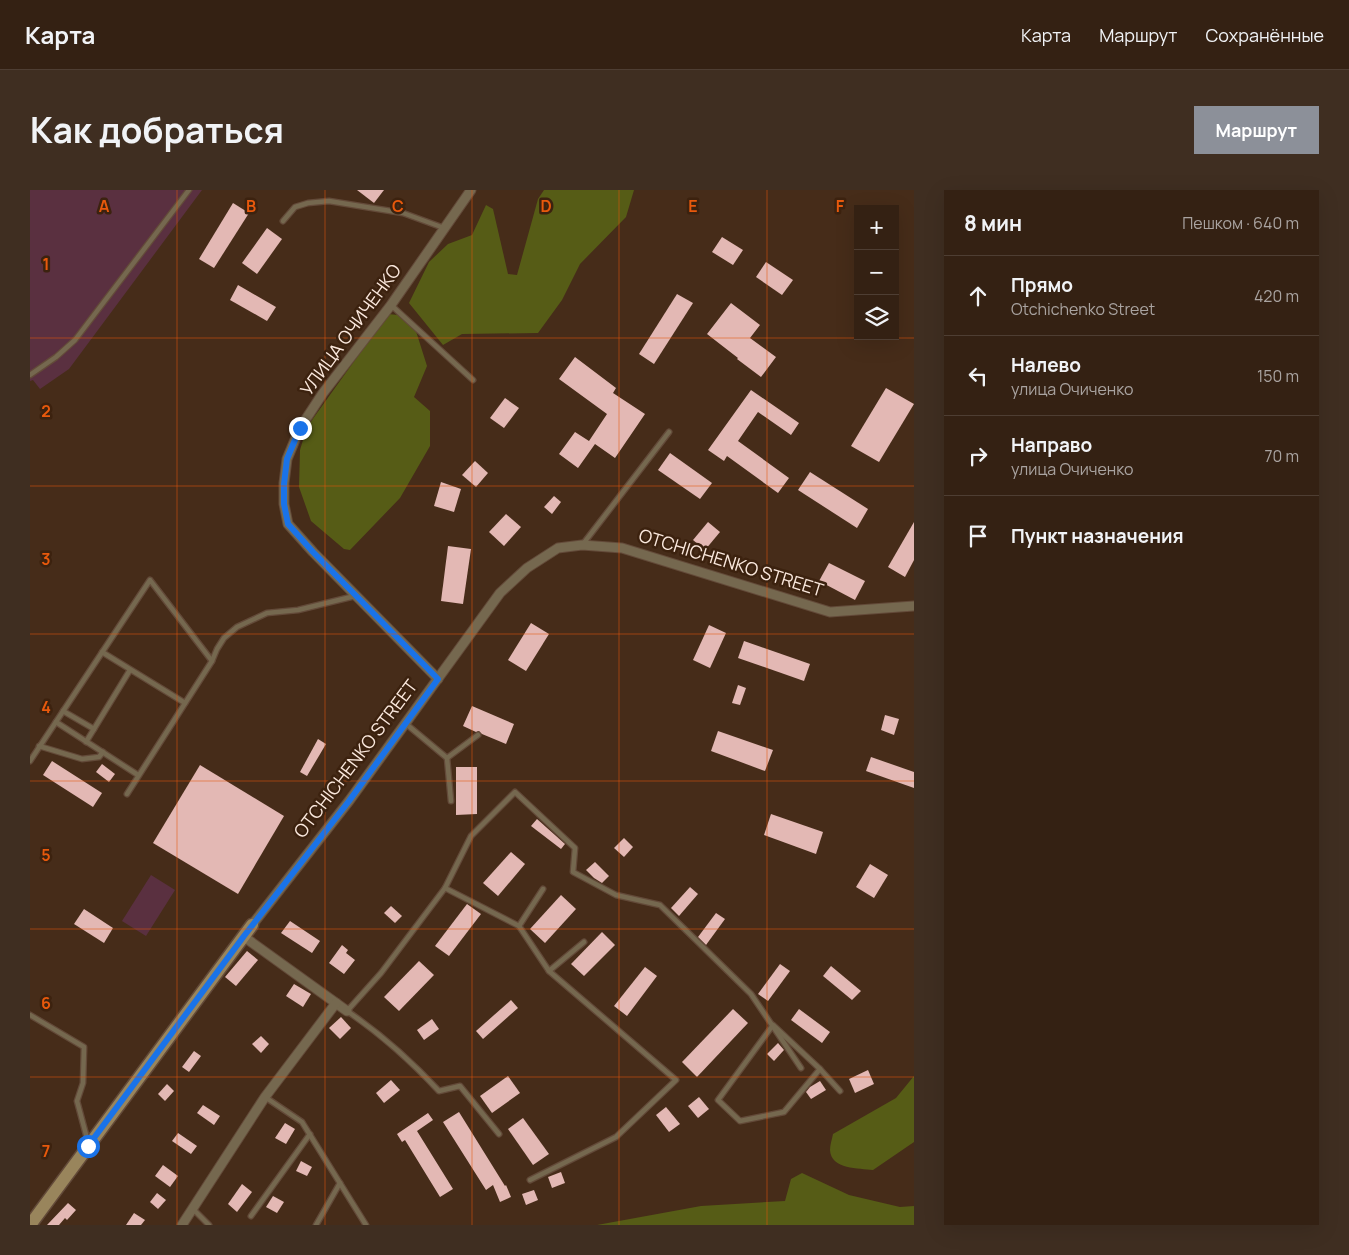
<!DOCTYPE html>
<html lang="ru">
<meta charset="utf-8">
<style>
:root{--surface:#342113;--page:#3f2e21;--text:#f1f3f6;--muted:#a9a3a0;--line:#4e3e33;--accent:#8c9099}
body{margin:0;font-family:Manrope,sans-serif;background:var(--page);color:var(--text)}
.controls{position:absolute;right:15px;top:15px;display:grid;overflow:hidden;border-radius:0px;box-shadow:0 5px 20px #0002}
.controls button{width:45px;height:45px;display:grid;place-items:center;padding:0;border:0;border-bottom:1px solid var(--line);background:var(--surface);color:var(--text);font:25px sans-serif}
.stop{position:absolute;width:15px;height:15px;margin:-11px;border:4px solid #1a73e8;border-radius:50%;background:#fff}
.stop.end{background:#1a73e8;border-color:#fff;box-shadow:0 1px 5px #0008}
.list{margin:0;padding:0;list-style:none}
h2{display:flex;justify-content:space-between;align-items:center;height:65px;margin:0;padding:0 20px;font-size:21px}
h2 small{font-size:16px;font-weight:400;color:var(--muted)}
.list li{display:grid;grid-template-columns:32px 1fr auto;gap:15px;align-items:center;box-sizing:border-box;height:80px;padding:0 20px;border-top:1px solid var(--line)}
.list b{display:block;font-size:19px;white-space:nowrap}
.list p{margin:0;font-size:16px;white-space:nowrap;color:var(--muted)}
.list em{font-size:16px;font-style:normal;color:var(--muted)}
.icon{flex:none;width:28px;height:28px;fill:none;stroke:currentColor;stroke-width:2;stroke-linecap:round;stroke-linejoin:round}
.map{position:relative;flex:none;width:884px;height:1035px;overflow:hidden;border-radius:0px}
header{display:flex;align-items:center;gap:30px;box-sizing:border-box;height:70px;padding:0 25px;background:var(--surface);border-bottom:1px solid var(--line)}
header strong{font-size:24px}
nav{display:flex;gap:28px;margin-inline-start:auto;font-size:18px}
.intro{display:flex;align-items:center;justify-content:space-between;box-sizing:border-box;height:120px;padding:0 30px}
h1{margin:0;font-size:35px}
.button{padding:12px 22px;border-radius:0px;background:var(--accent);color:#fff;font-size:18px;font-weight:700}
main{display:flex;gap:30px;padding:0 30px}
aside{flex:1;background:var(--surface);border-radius:0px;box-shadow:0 5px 20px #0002}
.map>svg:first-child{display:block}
.green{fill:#5a3040}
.water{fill:#565c16}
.building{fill:#e3b8b4}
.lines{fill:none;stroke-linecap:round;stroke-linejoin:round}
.lane-casing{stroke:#634a39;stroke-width:7}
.street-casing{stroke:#634a39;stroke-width:11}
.secondary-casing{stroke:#634a39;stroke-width:15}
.lane{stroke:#75684f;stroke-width:4.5}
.street{stroke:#75684f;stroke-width:9}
.secondary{stroke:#99855c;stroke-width:12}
.route{stroke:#1a73e8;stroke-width:6}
.grid{fill:none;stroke:#e8590c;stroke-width:1;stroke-opacity:0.55}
.labels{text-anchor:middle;stroke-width:5;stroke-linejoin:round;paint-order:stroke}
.street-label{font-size:18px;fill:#fbe9de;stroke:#3c220f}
.grid-label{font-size:16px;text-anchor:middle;font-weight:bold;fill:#e8590c;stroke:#3c220f;stroke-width:5;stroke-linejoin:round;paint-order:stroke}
</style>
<header>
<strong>Карта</strong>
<nav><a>Карта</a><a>Маршрут</a><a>Сохранённые</a></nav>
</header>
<div class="intro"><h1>Как добраться</h1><a class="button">Маршрут</a></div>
<main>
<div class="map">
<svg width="884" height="1035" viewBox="0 0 884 1035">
<rect width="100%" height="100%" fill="#462c19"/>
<g class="green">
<polygon points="0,0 172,0 39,179 10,199 3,190 0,191"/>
<polygon points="121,685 145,700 116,746 92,731"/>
</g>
<g class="water">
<polygon points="514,0 604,0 596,27 550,74 532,110 508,143 432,144 413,155 379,113 399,72 418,54 442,45 456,15 463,19 478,84 487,85 508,9"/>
<polygon points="358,124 368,125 385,138 397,176 384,207 400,221 400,256 370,308 320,360 314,359 281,331 269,297 270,260 277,237"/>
<path d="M884,886v66l-41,28c-14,-2 -42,0 -43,-20 0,-5 2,-11 3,-16l63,-36z"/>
<polygon points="772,983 819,1005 870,1017 884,1016 884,1035 567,1035 671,1016 755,1011 761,989"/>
</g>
<g class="building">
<polygon points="327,0 354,0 344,13"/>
<polygon points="203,13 219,23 184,78 169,69"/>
<polygon points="237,38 252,49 227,84 212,73"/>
<polygon points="692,47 713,60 703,75 682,62"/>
<polygon points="736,72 763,90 752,105 726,87"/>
<polygon points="208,95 246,117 237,131 200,110"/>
<polygon points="647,104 663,113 624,174 609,164"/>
<polygon points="701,113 730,135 720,148 746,167 731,187 707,169 708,168 677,144"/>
<polygon points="545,167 586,198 583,203 615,224 585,268 565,254 548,278 529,264 545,242 559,251 577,224 529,189"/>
<polygon points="856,198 884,214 849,272 821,256"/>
<polygon points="721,200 769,233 761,245 728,222 708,251 759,288 748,303 697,266 694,271 678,260"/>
<polygon points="475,208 489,218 474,238 460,228"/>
<polygon points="640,263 682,293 670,309 628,280"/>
<polygon points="445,271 458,283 446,297 432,285"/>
<polygon points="780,282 838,319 827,338 768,300"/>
<polygon points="411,292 431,299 424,322 404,316"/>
<polygon points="524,306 531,312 522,324 514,317"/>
<polygon points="476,324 491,337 474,356 459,342"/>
<polygon points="678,332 690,342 675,360 663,350"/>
<polygon points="884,332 884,370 875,387 858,377"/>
<polygon points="418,356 441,359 433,414 411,411"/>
<polygon points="799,373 835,391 825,410 789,391"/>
<polygon points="501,433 519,444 496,481 478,470"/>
<polygon points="679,435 696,443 680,478 663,470"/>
<polygon points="714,451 780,474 774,491 708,468"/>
<polygon points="708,495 716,498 710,515 702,513"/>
<polygon points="442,516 484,534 476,554 452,544 449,541 446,542 433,536"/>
<polygon points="855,525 869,529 864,545 851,540"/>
<polygon points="688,541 743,560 735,581 681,561"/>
<polygon points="288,549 296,554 277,586 270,582"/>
<polygon points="841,567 884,582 884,598 836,581"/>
<polygon points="22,571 72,603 63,617 13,585"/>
<polygon points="72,574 85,584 79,592 66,582"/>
<polygon points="170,575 254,626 208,704 123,653"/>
<polygon points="426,577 447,577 447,624 426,625"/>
<polygon points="741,624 793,642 786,664 734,645"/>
<polygon points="507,629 535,654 531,659 501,636"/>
<polygon points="594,648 603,657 594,667 584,658"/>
<polygon points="481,662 495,674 468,706 453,693"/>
<polygon points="565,672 579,686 572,693 564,688 556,680"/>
<polygon points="840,674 858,685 844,708 826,697"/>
<polygon points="660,697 668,704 649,726 641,718"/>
<polygon points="531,705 546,719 515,753 500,739"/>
<polygon points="437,714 451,724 419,766 405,756"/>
<polygon points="361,716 372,726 365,733 354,723"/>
<polygon points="54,719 83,738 74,753 44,734"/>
<polygon points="686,723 695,729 676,755 668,747"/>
<polygon points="260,731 290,751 282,763 251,743"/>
<polygon points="572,742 585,755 554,786 541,774"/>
<polygon points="312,755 318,760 316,763 325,770 314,784 299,773"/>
<polygon points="217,761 228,770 206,796 195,787"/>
<polygon points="389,771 404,785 369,821 354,807"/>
<polygon points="750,774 760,781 738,811 728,804"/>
<polygon points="801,776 831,801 822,810 793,786"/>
<polygon points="615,777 627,786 597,826 584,816"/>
<polygon points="264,794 281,804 273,817 256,806"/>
<polygon points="481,810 488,818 453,849 446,841"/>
<polygon points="703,819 718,833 667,887 652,872"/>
<polygon points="769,819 800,842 792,853 761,830"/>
<polygon points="311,827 321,838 310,849 299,838"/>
<polygon points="402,829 409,839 394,850 387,840"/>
<polygon points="231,846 239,854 231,863 222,854"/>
<polygon points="748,853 754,860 744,871 737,864"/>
<polygon points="164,861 171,866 159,882 152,877"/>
<polygon points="838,880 844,894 825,903 819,889"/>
<polygon points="478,886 490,903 462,923 450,906"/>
<polygon points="361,890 370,900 354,913 346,903"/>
<polygon points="790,891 796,900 781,909 776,902 780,897"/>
<polygon points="137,894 144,901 135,911 128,904"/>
<polygon points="669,907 679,919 668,928 658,916"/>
<polygon points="173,915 190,926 184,935 167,923"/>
<polygon points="636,917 650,934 639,942 626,925"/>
<polygon points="429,922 475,996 476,995 481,1007 470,1012 463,995 456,1000 413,932"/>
<polygon points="398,923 403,930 387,941 423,999 410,1007 375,950 372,952 367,944"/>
<polygon points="493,928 519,964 503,975 478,939"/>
<polygon points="255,933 265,939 256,954 245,948"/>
<polygon points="148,943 167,956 161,964 142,951"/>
<polygon points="271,971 282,977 277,986 266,981"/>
<polygon points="133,975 148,986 140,997 125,986"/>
<polygon points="531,982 535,993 522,998 518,987"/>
<polygon points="212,994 222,1002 207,1022 198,1014"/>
<polygon points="504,1000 508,1010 496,1015 492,1004"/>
<polygon points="127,1003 136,1010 128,1019 120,1012"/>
<polygon points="243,1006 254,1012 247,1023 236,1017"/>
<polygon points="38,1013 46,1020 37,1030 35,1028 29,1035 17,1035"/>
<polygon points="104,1023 115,1030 111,1035 96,1035"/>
</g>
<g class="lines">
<defs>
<g id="lane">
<polyline points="253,31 265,17 278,13 299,11 373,23 414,38"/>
<polyline points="361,115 443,190"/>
<polyline points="0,185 26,167 45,150 159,0"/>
<polyline points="553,354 639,242"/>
<polyline points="72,462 155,513"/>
<polyline points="182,471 187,459 194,448 207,437 237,423 268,420 325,406"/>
<polyline points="33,521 64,539"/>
<polyline points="26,532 108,585"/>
<polyline points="375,533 417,568 421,611"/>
<polyline points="56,552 100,480"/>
<polyline points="9,556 52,569 69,567 73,562"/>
<polyline points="417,568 448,545"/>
<polyline points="0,571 120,390 182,471 97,604"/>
<polyline points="415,698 489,736 513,699"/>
<polyline points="489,736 519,781 554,752"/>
<polyline points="0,825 54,857 53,893 47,911 58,952"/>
<polygon points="743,835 790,879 754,922 710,931 688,910"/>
<polyline points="790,879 810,901"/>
<polyline points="235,907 272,932 336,1035"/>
<path d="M469,944l-39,-48 -21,5c-27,-29 -58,-57 -92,-80l34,-38 64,-85 26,-52 44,-44 60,56 -2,24 43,23 44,10 91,89 50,74"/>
<polyline points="500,990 586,947 646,890 519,781"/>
<polyline points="163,1019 179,1035"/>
<polyline points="221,1026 280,944"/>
<polyline points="286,1035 310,993"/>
</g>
<g id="street">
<polyline points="408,489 283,362 258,334 254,314 254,293 257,269 270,238 293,203 361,115 441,0"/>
<polyline points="222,735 319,611 470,403 497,378 528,358 552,355 592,358 800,422 884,416"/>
<polyline points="213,746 317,821"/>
<polyline points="152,1035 235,907 306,813"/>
</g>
<polyline id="secondary" points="0,1035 222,735"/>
</defs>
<use href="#lane" class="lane-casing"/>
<use href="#street" class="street-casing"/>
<use href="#secondary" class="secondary-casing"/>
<use href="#lane" class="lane"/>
<use href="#street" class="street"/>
<use href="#secondary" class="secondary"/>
</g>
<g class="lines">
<polyline class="route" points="58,956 214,746 319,611 408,489 283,362 258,334 254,314 254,294 257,269 270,238"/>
</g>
<path class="grid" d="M147,0v1035M295,0v1035M442,0v1035M589,0v1035M737,0v1035M0,148h884M0,296h884M0,444h884M0,591h884M0,739h884M0,887h884"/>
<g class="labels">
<g class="street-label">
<text transform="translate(321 140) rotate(-54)" y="6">УЛИЦА ОЧИЧЕНКО</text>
<text transform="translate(701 373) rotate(17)" y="6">OTCHICHENKO STREET</text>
<text transform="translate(326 569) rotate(-53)" y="6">OTCHICHENKO STREET</text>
</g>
</g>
<g class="grid-label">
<text x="74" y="22">A</text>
<text x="221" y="22">B</text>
<text x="368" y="22">C</text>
<text x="516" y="22">D</text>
<text x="663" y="22">E</text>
<text x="810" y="22">F</text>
<text x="16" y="80">1</text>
<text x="16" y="227">2</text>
<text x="16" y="375">3</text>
<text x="16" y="523">4</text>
<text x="16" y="671">5</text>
<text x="16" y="819">6</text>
<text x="16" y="967">7</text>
</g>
</svg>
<div class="controls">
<button>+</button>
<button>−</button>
<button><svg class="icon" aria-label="layers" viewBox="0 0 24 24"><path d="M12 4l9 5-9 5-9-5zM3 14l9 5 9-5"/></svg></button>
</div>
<div class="stop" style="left:58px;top:956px"></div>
<div class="stop end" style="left:270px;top:238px"></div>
</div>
<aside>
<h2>8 мин<small>Пешком · 640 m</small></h2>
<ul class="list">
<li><svg class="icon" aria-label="ahead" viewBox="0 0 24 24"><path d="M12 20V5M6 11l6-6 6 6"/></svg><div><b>Прямо</b><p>Otchichenko Street</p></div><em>420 m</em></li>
<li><svg class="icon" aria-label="left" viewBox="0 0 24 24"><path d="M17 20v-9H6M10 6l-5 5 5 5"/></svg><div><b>Налево</b><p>улица Очиченко</p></div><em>150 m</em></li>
<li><svg class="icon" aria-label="right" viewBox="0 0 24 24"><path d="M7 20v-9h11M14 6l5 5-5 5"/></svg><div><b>Направо</b><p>улица Очиченко</p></div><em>70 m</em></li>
<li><svg class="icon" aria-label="arrive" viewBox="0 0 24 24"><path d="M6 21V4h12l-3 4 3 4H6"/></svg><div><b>Пункт назначения</b></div></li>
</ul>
</aside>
</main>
